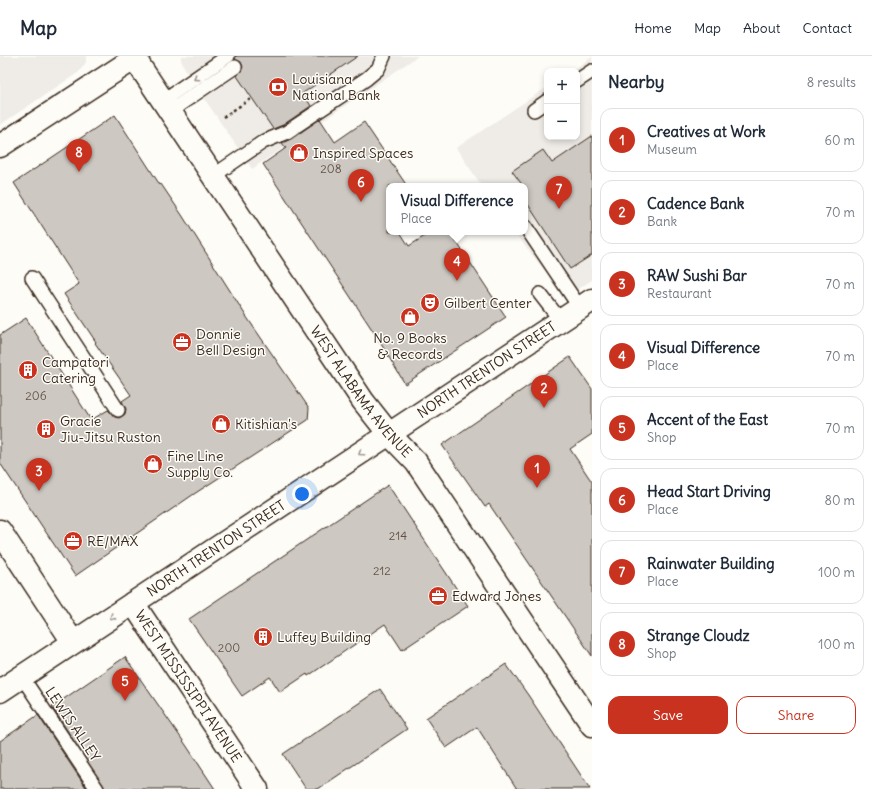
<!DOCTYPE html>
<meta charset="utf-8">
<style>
:root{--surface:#fff;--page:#f2f2f3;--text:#1f2937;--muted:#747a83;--line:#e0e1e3;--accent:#c8321e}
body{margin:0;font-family:Delius,sans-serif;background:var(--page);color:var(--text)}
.controls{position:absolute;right:12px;top:12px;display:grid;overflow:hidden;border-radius:8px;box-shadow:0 2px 6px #0003}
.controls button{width:36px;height:36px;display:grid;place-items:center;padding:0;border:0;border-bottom:1px solid var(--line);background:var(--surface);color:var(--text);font:20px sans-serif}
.you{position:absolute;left:302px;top:438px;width:14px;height:14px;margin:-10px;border:3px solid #fff;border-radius:50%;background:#1a73e8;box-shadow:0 0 0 6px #1a73e833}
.badge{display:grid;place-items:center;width:26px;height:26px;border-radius:50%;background:var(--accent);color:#fff;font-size:13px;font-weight:700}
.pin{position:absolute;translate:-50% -33px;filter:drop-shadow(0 1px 2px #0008)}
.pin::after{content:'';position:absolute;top:21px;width:14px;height:12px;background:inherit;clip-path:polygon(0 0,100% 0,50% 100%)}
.popup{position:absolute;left:386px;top:127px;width:142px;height:52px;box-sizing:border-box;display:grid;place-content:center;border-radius:8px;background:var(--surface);filter:drop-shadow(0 1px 3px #0005);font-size:13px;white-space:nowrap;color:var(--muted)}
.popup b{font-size:15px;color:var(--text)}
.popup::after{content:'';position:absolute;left:50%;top:100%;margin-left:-8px;border:8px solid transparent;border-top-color:var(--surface)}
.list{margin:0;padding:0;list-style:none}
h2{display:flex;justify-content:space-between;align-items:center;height:52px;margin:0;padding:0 16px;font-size:17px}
h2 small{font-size:13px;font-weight:400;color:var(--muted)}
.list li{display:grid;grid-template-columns:26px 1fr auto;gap:12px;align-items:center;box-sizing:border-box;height:64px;margin:0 8px 8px;padding:0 8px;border:1px solid var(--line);border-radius:12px}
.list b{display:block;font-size:15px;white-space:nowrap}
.list p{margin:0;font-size:13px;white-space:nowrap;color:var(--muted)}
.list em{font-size:13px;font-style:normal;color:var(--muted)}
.actions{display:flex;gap:8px;padding:12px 16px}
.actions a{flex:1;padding:9px 0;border:1px solid var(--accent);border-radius:12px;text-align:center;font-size:14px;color:var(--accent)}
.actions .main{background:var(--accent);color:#fff}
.map{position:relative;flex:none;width:592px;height:733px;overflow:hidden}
header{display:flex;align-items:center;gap:24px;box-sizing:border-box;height:56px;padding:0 20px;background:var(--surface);border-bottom:1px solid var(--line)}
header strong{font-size:19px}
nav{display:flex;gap:22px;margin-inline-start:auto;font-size:14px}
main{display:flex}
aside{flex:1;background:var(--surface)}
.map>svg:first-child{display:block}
.built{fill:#efece7}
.building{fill:#cdc8c2;stroke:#3b2a1e}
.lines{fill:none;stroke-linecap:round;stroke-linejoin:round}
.service-casing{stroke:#3b2a1e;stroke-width:16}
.minor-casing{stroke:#3b2a1e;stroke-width:25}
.secondary-casing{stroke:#3b2a1e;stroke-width:25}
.trunk-casing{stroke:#3b2a1e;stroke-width:25}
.path{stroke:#3b2a1e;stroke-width:2.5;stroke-dasharray:3 3;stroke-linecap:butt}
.service{stroke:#fdfcf7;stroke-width:13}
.minor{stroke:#fdfcf7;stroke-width:22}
.secondary{stroke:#fdfcf7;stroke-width:22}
.trunk{stroke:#fdfcf7;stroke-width:22}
.oneway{stroke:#9c938a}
.labels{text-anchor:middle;stroke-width:3;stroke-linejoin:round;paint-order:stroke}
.number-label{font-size:12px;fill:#605247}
.poi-label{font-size:14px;fill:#3b2a1e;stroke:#fdfcf7;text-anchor:start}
.street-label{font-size:14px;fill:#3b2a1e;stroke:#fdfcf7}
</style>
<header>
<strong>Map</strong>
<nav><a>Home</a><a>Map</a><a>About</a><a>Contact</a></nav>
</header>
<main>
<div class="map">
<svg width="592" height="733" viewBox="0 0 592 733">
<rect width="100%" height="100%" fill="#fdfcf7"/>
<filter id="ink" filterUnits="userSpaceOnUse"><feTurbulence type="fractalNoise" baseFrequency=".025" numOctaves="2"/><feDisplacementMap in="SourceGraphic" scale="8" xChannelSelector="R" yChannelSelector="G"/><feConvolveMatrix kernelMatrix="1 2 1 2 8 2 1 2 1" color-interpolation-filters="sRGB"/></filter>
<g filter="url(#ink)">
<g class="built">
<polygon points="0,0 86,0 86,6 79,16 0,69"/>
<polygon points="181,0 418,0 252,113 187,17 181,4"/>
<polygon points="592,1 592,224 566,241 514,176 525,176 525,130 482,130 456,92 547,31 547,81 577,81 577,15 571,15"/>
</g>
<g class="building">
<polygon points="236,0 358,0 303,37 311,50 283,69 273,73 237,20 243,11 241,6 235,3"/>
<polygon points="115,59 160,129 161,128 182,159 246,260 309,352 308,364 194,438 75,520 0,407 0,279 26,262 91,364 108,354 115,361 119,362 125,358 126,353 122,345 131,339 95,287 96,286 64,238 79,228 14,127"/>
<polygon points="320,63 335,86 364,66 407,130 389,130 389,176 400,176 409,190 431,176 450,176 506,261 405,328 375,278 263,108 286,92 282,87 291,83"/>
<polygon points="592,80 592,199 570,213 525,144 525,130 523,130 512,115 543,94 552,107"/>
<polygon points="570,301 592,333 592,378 570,393 592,426 592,600 489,448 485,451 442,389"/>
<polygon points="388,429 468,550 402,594 385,568 308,620 307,618 280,636 270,621 242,640 189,563"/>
<polygon points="125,601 186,689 215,733 105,733 52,651"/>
<polygon points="506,608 528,639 590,733 517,733 477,671 446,692 426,662"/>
<polygon points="380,633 407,673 318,733 306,733 283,698"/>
<polygon points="38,659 87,733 0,733 0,685"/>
</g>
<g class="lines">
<defs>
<g id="service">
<polyline points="577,25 592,15"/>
<polyline points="162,45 228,0"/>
<polyline points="534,54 547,45"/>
<polyline points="170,55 235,11"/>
<polyline points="213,120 263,86 287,76 366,23 378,13 384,0"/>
<polyline points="525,170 580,252"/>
<polyline points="32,222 118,354"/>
<polyline points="540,238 561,265"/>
<polyline points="22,621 97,733"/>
</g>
<g id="minor">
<polyline points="0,90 138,0"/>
<polyline points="0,475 73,586"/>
<path id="s1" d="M133,547l124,186"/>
</g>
<g id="secondary">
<path id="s2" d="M133,0l230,345 26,33 27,28 176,263"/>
</g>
<g id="trunk">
<path id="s3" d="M0,635l592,-391"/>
</g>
</defs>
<use href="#service" class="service-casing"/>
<use href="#minor" class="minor-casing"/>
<use href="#secondary" class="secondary-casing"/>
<use href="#trunk" class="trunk-casing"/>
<polyline class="path" points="223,61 252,42"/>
<use href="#service" class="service"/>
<use href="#minor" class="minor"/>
<use href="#secondary" class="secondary"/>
<use href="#trunk" class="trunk"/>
</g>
<defs><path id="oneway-chevron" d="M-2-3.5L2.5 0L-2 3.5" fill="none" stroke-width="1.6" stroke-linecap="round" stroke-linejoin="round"/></defs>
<g class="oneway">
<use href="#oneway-chevron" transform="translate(196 22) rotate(146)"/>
<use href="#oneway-chevron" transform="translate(361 397) rotate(145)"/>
<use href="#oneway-chevron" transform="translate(112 561) rotate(147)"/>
</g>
</g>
<defs>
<symbol id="bank-disc" viewBox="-11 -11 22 22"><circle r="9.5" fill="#c8321e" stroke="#fdfcf7"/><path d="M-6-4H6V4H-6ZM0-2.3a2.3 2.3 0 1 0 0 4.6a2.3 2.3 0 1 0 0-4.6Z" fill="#fff"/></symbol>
<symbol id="shop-disc" viewBox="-11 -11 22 22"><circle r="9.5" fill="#c8321e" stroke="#fdfcf7"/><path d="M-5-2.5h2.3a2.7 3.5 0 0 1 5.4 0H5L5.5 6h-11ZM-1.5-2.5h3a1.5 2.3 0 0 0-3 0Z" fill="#fff"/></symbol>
<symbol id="theatre-disc" viewBox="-11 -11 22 22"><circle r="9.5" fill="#c8321e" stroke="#fdfcf7"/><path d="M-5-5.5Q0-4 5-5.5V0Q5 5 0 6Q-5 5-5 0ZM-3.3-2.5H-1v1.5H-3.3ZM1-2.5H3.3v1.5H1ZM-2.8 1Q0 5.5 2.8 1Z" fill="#fff"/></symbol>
<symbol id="office-disc" viewBox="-11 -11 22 22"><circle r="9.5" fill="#c8321e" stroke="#fdfcf7"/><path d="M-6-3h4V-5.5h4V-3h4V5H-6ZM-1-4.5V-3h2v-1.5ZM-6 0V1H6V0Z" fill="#fff"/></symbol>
<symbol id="building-disc" viewBox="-11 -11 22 22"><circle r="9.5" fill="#c8321e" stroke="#fdfcf7"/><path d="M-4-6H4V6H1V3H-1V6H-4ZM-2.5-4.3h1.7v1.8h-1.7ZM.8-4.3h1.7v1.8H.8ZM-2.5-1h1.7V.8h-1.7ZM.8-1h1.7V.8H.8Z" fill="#fff"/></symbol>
</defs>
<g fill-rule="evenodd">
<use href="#bank-disc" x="267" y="20" width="22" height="22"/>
<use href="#shop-disc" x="288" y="86" width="22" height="22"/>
<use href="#theatre-disc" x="419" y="236" width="22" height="22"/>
<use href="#shop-disc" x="399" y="250" width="22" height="22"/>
<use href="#office-disc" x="171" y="275" width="22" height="22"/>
<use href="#building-disc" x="17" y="303" width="22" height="22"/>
<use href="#shop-disc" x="210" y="357" width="22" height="22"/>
<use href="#building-disc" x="35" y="362" width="22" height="22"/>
<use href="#shop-disc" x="142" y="397" width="22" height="22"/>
<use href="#office-disc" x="62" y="474" width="22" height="22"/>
<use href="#office-disc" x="427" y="529" width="22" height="22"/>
<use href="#building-disc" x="252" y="570" width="22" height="22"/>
</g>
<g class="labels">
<g class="number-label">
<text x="331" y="117">208</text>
<text x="36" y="344">206</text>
<text x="398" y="484">214</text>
<text x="382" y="519">212</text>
<text x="229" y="596">200</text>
</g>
<g class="poi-label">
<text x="292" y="28">Louisiana<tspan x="292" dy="16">National Bank</tspan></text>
<text x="313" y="102">Inspired Spaces</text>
<text x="444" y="252">Gilbert Center</text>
<text x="196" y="283">Donnie<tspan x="196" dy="16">Bell Design</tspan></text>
<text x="410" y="287" text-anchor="middle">No. 9 Books<tspan x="410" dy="16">&amp; Records</tspan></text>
<text x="42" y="311">Campatori<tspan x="42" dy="16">Catering</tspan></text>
<text x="60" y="370">Gracie<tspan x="60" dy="16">Jiu-Jitsu Ruston</tspan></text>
<text x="235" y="373">Kitishian's</text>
<text x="167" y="405">Fine Line<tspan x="167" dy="16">Supply Co.</tspan></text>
<text x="87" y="490">RE/MAX</text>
<text x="452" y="545">Edward Jones</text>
<text x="277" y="586">Luffey Building</text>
</g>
<g class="street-label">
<text dy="5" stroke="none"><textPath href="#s3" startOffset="583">NORTH TRENTON STREET</textPath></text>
<text dy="5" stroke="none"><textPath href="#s2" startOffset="406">WEST ALABAMA AVENUE</textPath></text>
<text dy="5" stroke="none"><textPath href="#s3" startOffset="259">NORTH TRENTON STREET</textPath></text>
<text dy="5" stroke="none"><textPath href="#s1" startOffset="100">WEST MISSISSIPPI AVENUE</textPath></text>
<text transform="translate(73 668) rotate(56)" y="5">LEWIS ALLEY</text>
</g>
</g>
</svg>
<div class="controls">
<button>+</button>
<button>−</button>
</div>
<div class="you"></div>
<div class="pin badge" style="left:537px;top:432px">1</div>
<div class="pin badge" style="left:544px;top:352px">2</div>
<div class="pin badge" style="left:39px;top:435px">3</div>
<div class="pin badge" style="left:457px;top:225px">4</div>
<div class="popup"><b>Visual Difference</b>Place</div>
<div class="pin badge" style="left:125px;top:645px">5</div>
<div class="pin badge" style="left:361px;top:146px">6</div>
<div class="pin badge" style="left:559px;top:153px">7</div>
<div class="pin badge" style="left:79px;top:116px">8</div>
</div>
<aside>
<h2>Nearby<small>8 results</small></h2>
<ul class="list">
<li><span class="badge">1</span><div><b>Creatives at Work</b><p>Museum</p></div><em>60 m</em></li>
<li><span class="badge">2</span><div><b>Cadence Bank</b><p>Bank</p></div><em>70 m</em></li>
<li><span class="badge">3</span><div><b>RAW Sushi Bar</b><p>Restaurant</p></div><em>70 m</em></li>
<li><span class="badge">4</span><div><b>Visual Difference</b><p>Place</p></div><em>70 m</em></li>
<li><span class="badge">5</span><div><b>Accent of the East</b><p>Shop</p></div><em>70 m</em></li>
<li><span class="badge">6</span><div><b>Head Start Driving</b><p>Place</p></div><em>80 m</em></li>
<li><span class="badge">7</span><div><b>Rainwater Building</b><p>Place</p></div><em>100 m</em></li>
<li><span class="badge">8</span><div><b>Strange Cloudz</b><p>Shop</p></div><em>100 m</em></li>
</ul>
<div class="actions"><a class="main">Save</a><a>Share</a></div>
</aside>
</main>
